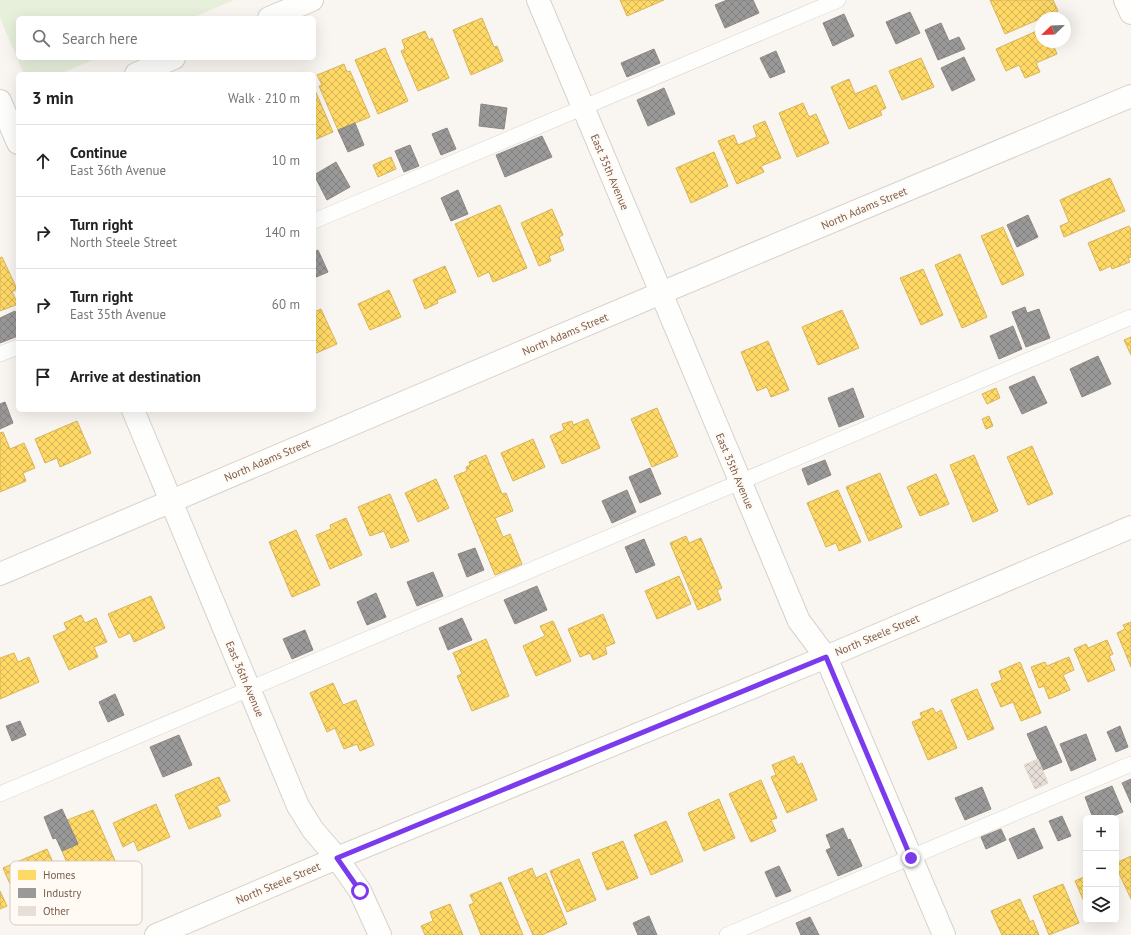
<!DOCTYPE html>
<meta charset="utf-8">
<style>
:root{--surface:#fff;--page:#f6f6f6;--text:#222;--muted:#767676;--line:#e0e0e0}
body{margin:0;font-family:"PT Sans",sans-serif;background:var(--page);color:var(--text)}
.controls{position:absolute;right:12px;bottom:12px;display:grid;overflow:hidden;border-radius:6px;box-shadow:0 4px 16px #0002}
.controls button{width:36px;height:36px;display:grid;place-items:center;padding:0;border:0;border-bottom:1px solid var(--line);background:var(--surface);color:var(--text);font:20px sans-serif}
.compass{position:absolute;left:1035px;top:12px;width:36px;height:36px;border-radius:50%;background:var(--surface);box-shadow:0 4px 16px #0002;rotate:247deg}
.stop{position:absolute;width:12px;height:12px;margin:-9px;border:3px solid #7c3aed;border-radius:50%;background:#fff}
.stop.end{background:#7c3aed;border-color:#fff;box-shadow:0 1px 4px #0008}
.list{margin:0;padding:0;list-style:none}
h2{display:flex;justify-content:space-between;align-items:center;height:52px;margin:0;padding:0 16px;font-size:17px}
h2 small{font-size:13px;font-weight:400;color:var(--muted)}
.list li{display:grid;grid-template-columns:26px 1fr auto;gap:12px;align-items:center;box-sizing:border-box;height:72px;padding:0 16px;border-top:1px solid var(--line)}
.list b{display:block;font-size:15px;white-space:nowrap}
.list p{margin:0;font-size:13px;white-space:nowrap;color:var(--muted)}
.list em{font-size:13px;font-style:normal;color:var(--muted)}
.icon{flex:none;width:22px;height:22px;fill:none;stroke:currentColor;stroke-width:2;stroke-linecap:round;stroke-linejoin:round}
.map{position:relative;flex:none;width:1131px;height:935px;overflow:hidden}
.search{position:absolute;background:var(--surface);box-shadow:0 4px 16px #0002;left:16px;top:16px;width:300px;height:44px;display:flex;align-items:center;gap:10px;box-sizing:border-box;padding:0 14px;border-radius:6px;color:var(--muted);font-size:15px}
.panel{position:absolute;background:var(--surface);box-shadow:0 4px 16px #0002;left:16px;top:72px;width:300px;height:340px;border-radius:6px}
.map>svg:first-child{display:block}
.green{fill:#e7f0db}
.homes{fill:url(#homes-cross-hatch);stroke:#d7b45e}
.industry{fill:url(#industry-cross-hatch);stroke:#908782}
.building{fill:url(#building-cross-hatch);stroke:#e2d8d2}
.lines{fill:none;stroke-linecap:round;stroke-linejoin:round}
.lane-casing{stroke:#d7d1cb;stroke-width:16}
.street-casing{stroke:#d7d1cb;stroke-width:24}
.secondary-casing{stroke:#d9d2cb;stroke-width:24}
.lane{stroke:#fefefd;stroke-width:15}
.street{stroke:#fefefd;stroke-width:22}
.secondary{stroke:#fefefd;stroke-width:22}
.route{stroke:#7c3aed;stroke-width:5}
.labels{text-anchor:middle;stroke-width:4;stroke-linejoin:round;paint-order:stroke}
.street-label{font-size:11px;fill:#7a5c4d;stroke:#fffaf3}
.key{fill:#fffaf3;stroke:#d7cbc1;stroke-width:1}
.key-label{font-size:11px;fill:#7a5c4d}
</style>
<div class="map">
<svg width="1131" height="935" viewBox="0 0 1131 935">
<defs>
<pattern id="homes-cross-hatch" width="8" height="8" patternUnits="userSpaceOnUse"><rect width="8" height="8" fill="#ffd966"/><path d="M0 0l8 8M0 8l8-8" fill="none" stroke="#d3b356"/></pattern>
<pattern id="industry-cross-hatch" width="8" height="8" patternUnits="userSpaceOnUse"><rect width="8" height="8" fill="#999"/><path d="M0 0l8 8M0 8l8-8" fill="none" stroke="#82807f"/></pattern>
<pattern id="building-cross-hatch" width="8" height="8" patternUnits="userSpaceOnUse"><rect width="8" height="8" fill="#e6ded7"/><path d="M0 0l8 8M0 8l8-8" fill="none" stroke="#bfb7b1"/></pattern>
</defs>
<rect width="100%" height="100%" fill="#f9f5f0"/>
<polygon class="green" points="0,0 234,0 192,18 18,18 18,58 97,58 60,74 24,74 0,18"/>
<g class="homes">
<polygon points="620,0 664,0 627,16"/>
<polygon points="990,0 1053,0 1058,11 1005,34"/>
<polygon points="482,18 494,47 497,46 503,61 471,75 453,30"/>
<polygon points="1039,30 1041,34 1041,42 1052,42 1057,54 1036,63 1040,72 1025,78 1019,65 1006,71 996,49"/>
<polygon points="425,31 429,40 432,38 449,78 418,91 401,51 405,49 402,40"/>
<polygon points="385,48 408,101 378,114 355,60"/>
<polygon points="921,58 934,87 902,100 889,71"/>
<polygon points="344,64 347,72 350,71 370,117 338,130 319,86 322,85 317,75"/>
<polygon points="849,79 855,94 876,85 886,108 880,111 882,115 849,129 831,87"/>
<polygon points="314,88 333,132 314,140"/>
<polygon points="803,103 809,117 816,114 829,143 797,157 779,113"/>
<polygon points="765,121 781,158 761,166 764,172 737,184 718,141 734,135 738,145 757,137 753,126"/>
<polygon points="714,152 728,186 691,203 676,168"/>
<polygon points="391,157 396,169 378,177 373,165"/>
<polygon points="1110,178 1125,211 1064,237 1060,226 1069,222 1060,200"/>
<polygon points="500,205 527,268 493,282 489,272 478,277 455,224"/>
<polygon points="552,209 563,235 559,237 564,250 549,256 551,261 539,266 521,223"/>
<polygon points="1129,226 1131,230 1131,257 1128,258 1130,262 1112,269 1111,266 1100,271 1088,243"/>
<polygon points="1003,227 1024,275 1002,285 981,236"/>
<polygon points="960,254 987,317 962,328 935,265"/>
<polygon points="2,257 17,289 12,292 18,304 0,311 0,258"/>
<polygon points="445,266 456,292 437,300 438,303 425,309 413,280"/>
<polygon points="923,269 943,315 921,325 900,278"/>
<polygon points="389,290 401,317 370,330 358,304"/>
<polygon points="321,309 337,344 314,354 314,312"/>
<polygon points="842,310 859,348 818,365 802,327"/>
<polygon points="1131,337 1131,355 1124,340"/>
<polygon points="768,341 789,390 771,397 767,387 757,391 741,352"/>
<polygon points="996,388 1000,398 987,404 982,394"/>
<polygon points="657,408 678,456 652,467 631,419"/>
<polygon points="989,416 993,426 986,429 982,419"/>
<polygon points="588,419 600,448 562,464 550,436 564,430 562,424 572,421 573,425"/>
<polygon points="77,421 91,453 60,467 57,458 45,463 35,439"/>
<polygon points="3,432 10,449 24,443 35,468 23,473 26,481 0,492 0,433"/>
<polygon points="533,439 545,467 513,481 501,453"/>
<polygon points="1032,446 1053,494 1028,505 1007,457"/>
<polygon points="486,455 502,494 506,493 513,511 495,518 503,537 510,534 522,564 495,575 454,476 467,471 466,467 470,465 469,462"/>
<polygon points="974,455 998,511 973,522 950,465"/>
<polygon points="880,473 902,527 869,541 846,487"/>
<polygon points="936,474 949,504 920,516 907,487"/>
<polygon points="436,479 449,508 418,522 405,493"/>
<polygon points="838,490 861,542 839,551 836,543 826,547 807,503"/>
<polygon points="390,494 409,541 391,548 384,531 370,536 358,507"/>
<polygon points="346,518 362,555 330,569 316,535 331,529 330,525"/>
<polygon points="296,530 320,585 292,597 269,542"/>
<polygon points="686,536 689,543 701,538 722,588 717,590 721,600 698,610 670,543"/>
<polygon points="679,576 691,604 657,619 645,591"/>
<polygon points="151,596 165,628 134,642 130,633 119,638 108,614"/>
<polygon points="603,614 615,643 605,647 607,654 593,660 590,653 580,657 568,629"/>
<polygon points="81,615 85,623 96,618 107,642 94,647 98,657 69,670 53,636 67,630 64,623"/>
<polygon points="553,621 571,661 536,676 523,646 545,636 540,626"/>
<polygon points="1131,622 1131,667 1117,633 1125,629 1123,625"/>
<polygon points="486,639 509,696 472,711 457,676 462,674 453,653"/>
<polygon points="1107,640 1113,654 1109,656 1115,670 1088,682 1074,649 1086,644 1088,648"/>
<polygon points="14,653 18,662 29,657 39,682 0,699 0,658"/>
<polygon points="1069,657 1074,670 1063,675 1070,690 1049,699 1044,686 1039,688 1031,667 1045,662 1047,666"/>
<polygon points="1020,662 1041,713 1021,721 1013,702 1001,707 991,684 1002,680 999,671"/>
<polygon points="333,683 343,705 356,700 374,745 360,751 357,744 344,749 335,728 327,732 310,693"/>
<polygon points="977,689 994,729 968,740 951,700"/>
<polygon points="933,708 936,713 941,710 957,748 928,760 912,722 922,718 920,713"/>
<polygon points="794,756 798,765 802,763 817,800 787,813 771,777 776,775 772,765"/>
<polygon points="219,777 230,801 217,806 221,816 189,829 175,795"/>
<polygon points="761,780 777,818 771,820 776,831 751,842 729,794"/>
<polygon points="719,799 735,838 704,851 688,813"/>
<polygon points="156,804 170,837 138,851 134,841 123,847 113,823"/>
<polygon points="93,810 119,870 88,883 81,865 70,870 62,851 78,844 67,820"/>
<polygon points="666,821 683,861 651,875 634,835"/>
<polygon points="623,841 638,878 607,890 592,853"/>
<polygon points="47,849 62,883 47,890 50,896 35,902 33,895 18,902 3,868"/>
<polygon points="1131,856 1131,899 1116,867 1116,863"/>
<polygon points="579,859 596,900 567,912 550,871"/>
<polygon points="532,868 536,878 546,873 567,924 542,935 533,935 508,878"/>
<polygon points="1086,876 1086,906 1075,881"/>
<polygon points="501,882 523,935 481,935 469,905 474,903 470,895"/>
<polygon points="1063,884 1079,923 1049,935 1033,896"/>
<polygon points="0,891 7,906 0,909"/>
<polygon points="1020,899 1030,922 1033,920 1039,935 1002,935 991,911"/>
<polygon points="450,904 463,935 425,935 421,926 433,921 430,912"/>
</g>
<g class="industry">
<polygon points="727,0 753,0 759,13 725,28 715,5"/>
<polygon points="910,12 920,33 896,44 886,22"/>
<polygon points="844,14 854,36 833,46 823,23"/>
<polygon points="941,23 949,41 959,37 965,49 938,60 925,30"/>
<polygon points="654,49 660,63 627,77 621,63"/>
<polygon points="776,51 785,72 770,78 760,58"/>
<polygon points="964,57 975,80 952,91 941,68"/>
<polygon points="664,88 675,114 648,126 637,100"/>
<polygon points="481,104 507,108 504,129 479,126"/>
<polygon points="355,123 364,145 348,152 338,130"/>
<polygon points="447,128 456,149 441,155 432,134"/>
<polygon points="542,136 552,157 505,177 496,155"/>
<polygon points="410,145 419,166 404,172 395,151"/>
<polygon points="336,162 350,187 327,200 314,175"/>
<polygon points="458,190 468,214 451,221 441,198"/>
<polygon points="1028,215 1038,237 1017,247 1007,225"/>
<polygon points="318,250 328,272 314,278 314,252"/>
<polygon points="1025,307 1027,313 1039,309 1050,338 1026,347 1012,312"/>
<polygon points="15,311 18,317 18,336 0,343 0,318"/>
<polygon points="1013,326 1022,349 999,359 990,336"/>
<polygon points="1098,356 1111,384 1082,397 1070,369"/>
<polygon points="1034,376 1047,403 1022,414 1009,387"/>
<polygon points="853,388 864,417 839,427 828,398"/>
<polygon points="5,402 13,423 0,429 0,404"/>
<polygon points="825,460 831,475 808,485 802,469"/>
<polygon points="650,468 661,494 640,503 629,477"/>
<polygon points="627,490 636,512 612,523 602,501"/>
<polygon points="644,539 655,565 636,573 625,547"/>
<polygon points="475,548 484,570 467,577 458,554"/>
<polygon points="433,572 443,596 417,606 407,582"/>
<polygon points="537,586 547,610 515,624 504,600"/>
<polygon points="376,593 386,617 367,625 357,602"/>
<polygon points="462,618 472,640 448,650 439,628"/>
<polygon points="305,630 313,650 292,659 283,639"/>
<polygon points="115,694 124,715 108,722 99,702"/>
<polygon points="20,721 26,735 12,741 6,726"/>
<polygon points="1046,726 1062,762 1043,770 1027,734"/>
<polygon points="1120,726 1128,747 1116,752 1107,732"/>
<polygon points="1086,734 1096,760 1071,771 1060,744"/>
<polygon points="179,735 192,765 163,777 150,747"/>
<polygon points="1131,779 1131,803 1122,783"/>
<polygon points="1112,786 1123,812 1109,818 1093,818 1085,797"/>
<polygon points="982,787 991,809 965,820 955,798"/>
<polygon points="62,809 78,844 62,851 56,838 53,839 44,817"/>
<polygon points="1062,816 1071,836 1058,841 1049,821"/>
<polygon points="843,828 848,840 850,839 862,866 838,876 826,850 831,848 826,835"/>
<polygon points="1034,828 1043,848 1018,859 1009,839"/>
<polygon points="1001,829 1006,840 986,849 981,837"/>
<polygon points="779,866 791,891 776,897 765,872"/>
<polygon points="649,916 657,935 638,935 633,923"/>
<polygon points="810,917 819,935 801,935 796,923"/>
</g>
<polygon class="building" points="1038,759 1048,783 1035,789 1024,765"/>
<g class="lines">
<defs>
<g id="lane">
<polyline points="314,221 838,0"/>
<polyline points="0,354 18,347"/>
<polyline points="0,794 1131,317"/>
<polyline points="727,935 1131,764"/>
</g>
<g id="street">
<polyline points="538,0 799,621 826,657 944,935"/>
<polyline points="269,18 312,0"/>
<polyline points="136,74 174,58"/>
<polyline points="0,101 18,143"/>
<polyline points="133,410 298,806 313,830 337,858 360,891 380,935"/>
<polyline points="0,574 661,293 1131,96"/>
</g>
<g id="secondary">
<polyline points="1125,0 1131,13"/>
<polyline points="156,935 337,858 826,657 1131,527"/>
</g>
</defs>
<use href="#lane" class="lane-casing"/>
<use href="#street" class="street-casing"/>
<use href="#secondary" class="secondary-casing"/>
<use href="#lane" class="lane"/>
<use href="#street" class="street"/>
<use href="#secondary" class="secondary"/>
</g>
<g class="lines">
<polyline class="route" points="360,891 337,858 826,657 911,858"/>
</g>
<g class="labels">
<g class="street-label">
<text transform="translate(610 172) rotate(67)" y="4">East 35th Avenue</text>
<text transform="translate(864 208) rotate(-23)" y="4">North Adams Street</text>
<text transform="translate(565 334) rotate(-23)" y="4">North Adams Street</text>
<text transform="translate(267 460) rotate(-23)" y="4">North Adams Street</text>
<text transform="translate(735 471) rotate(67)" y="4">East 35th Avenue</text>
<text transform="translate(877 635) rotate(-23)" y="4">North Steele Street</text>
<text transform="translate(245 679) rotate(67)" y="4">East 36th Avenue</text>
<text transform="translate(278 883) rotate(-23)" y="4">North Steele Street</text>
</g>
</g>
<rect x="10" y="861" width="132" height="64" rx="6" class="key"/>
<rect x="18" y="870" width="18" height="10" fill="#ffd966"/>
<rect x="18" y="888" width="18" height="10" fill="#999"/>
<rect x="18" y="906" width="18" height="10" fill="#e6ded7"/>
<g class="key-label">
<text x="43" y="879">Homes</text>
<text x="43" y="897">Industry</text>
<text x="43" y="915">Other</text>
</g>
</svg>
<div class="controls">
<button>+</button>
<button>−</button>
<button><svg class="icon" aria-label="layers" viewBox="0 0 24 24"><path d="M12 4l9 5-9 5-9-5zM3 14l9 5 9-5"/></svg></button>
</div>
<svg class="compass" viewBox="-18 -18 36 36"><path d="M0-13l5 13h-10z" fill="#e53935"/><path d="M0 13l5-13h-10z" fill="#767676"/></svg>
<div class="stop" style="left:360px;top:891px"></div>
<div class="stop end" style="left:911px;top:858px"></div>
<div class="search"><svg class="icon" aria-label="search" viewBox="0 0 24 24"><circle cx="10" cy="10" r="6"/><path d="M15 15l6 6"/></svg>Search here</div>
<section class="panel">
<h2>3 min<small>Walk · 210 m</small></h2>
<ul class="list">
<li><svg class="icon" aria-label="ahead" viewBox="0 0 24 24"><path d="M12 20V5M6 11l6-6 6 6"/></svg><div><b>Continue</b><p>East 36th Avenue</p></div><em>10 m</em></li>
<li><svg class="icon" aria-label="right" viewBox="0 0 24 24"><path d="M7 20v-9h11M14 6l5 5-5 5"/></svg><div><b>Turn right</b><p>North Steele Street</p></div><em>140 m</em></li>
<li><svg class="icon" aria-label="right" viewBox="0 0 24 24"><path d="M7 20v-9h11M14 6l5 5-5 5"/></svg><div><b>Turn right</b><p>East 35th Avenue</p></div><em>60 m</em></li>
<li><svg class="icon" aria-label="arrive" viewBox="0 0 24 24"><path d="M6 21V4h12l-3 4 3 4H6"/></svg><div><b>Arrive at destination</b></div></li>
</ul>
</section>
</div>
